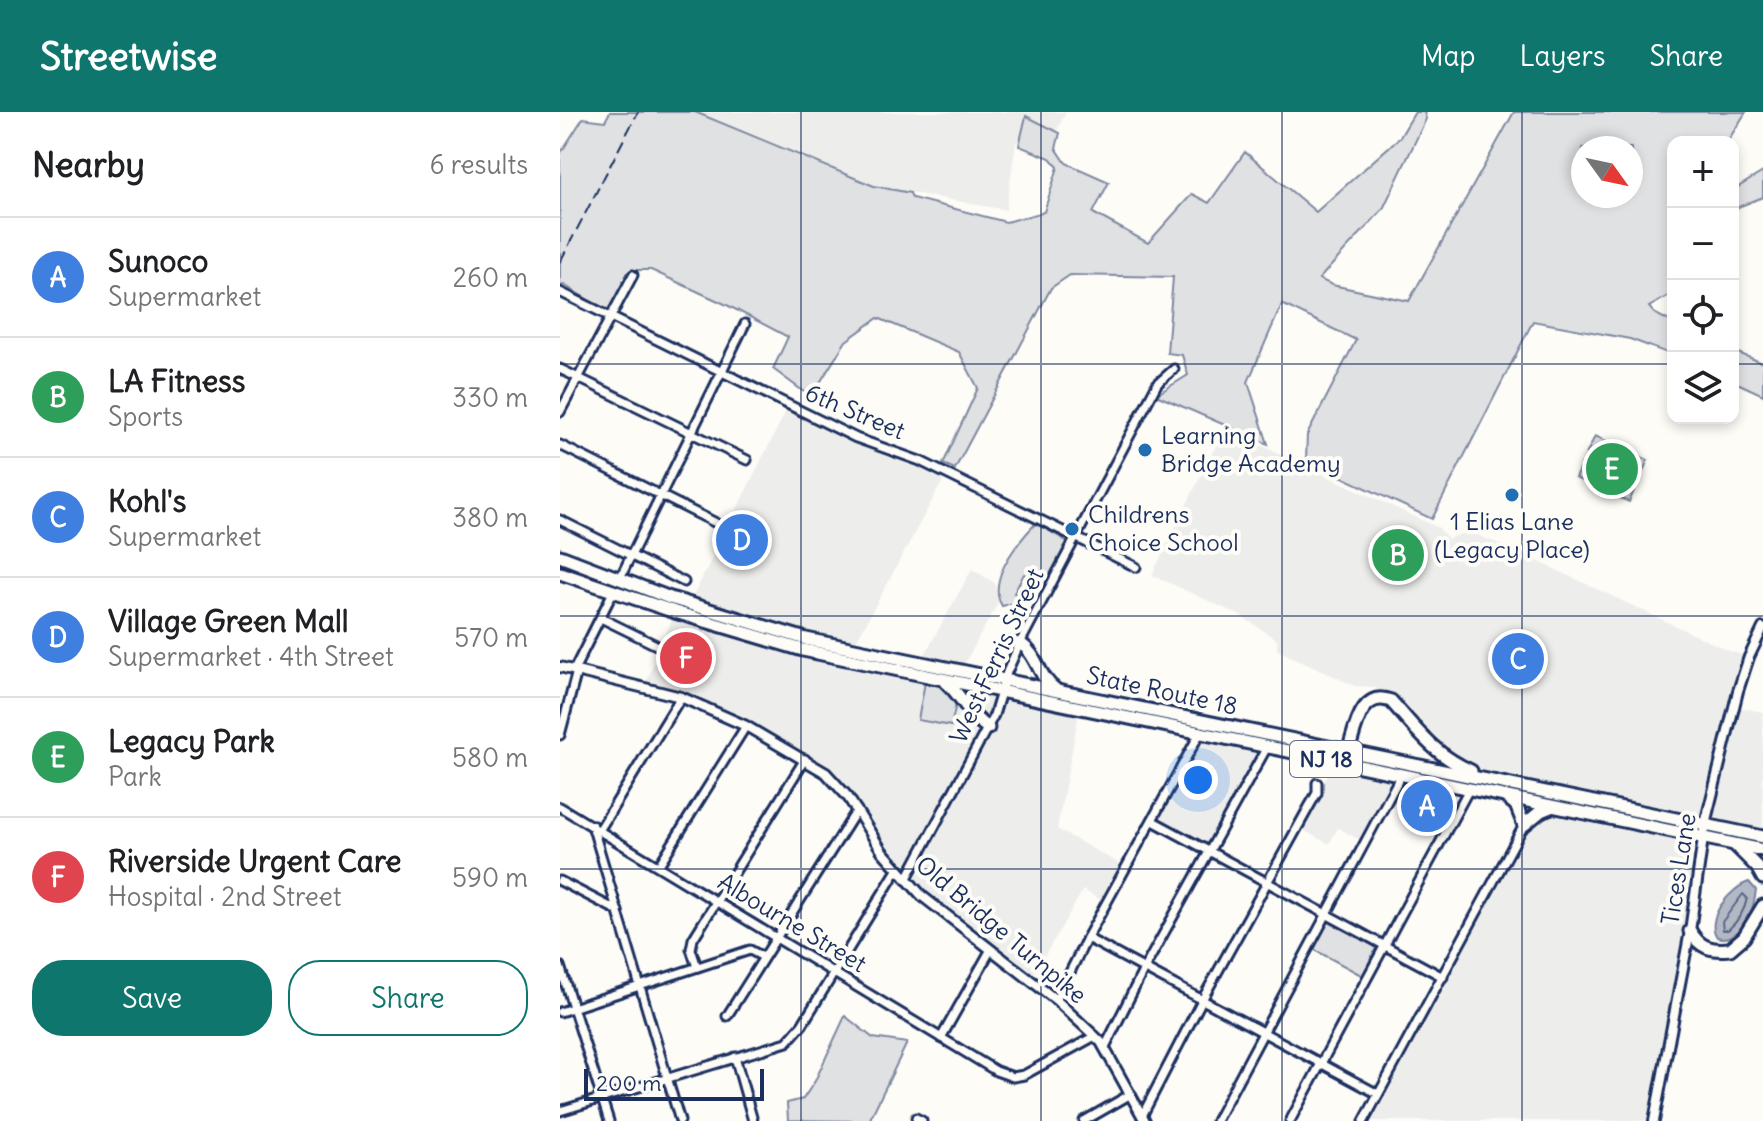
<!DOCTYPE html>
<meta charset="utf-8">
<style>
:root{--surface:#fff;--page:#f6f6f6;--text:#202124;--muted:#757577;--line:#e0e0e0;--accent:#0f766e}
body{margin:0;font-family:Delius,sans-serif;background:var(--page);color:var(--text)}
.controls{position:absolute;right:24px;top:24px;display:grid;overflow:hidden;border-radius:16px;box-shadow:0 4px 12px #0003}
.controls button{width:72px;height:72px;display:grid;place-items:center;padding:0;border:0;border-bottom:2px solid var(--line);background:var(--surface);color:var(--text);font:40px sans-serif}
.compass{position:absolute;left:1011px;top:24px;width:72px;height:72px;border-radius:50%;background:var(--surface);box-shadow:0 4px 12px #0003;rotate:123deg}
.scale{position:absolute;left:24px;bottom:20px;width:180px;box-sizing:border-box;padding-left:8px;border:4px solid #1b2f5e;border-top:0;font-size:22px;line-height:28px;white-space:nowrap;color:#1b2f5e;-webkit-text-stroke:6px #fdfcf7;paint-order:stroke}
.you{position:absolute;left:638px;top:668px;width:28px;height:28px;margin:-20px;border:6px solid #fff;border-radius:50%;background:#1a73e8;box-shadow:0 0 0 12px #1a73e833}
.badge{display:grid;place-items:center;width:52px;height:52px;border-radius:50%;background:var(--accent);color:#fff;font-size:26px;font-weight:700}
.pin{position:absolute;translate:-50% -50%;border:4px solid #fff;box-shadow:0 2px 8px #0006}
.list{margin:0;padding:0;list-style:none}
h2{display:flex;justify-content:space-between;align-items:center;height:104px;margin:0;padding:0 32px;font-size:34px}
h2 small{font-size:26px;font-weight:400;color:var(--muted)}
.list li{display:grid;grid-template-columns:52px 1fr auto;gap:24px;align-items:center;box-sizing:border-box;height:120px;padding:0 32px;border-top:2px solid var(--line)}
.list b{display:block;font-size:30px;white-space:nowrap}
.list p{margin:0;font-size:26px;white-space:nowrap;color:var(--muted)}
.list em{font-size:26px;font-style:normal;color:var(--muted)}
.actions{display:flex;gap:16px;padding:24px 32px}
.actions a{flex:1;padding:18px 0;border:2px solid var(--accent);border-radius:32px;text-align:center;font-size:28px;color:var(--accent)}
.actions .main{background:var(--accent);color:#fff}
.icon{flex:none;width:44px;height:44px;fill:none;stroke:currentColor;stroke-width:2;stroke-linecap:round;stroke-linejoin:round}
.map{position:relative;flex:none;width:1203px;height:1009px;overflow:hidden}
header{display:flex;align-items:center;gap:48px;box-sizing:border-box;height:112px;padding:0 40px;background:var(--accent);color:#fff}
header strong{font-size:38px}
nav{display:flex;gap:44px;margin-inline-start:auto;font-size:28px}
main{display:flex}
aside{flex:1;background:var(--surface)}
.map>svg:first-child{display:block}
.built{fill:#edeeec}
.green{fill:#e0e1e3;stroke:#7e88a0;stroke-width:2;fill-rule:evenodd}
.water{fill:#b3b8c5;stroke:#76819c;stroke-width:2}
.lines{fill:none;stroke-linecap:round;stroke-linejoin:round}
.shore{stroke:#586687;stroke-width:2}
.minor-casing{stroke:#1b2f5e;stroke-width:13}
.tertiary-casing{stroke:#1b2f5e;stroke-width:14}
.trunk-casing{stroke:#1b2f5e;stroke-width:17}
.minor{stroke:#fdfcf7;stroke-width:7}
.tertiary{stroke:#fdfcf7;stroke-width:8}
.trunk{stroke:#fdfcf7;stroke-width:11}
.rail{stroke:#1b2f5e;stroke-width:2;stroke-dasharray:12 6;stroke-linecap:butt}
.grid{fill:none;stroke:#1b2f5e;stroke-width:2;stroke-opacity:0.55}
.poi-dot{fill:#1f6fb2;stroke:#fdfcf7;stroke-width:3}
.labels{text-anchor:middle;stroke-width:8;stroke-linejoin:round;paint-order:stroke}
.shield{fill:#fdfcf7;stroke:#5f6c8c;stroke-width:2}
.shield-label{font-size:22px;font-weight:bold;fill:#1b2f5e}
.street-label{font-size:24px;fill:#1b2f5e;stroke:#fdfcf7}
.poi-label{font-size:24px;fill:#1b2f5e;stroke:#fdfcf7;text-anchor:start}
</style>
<header>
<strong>Streetwise</strong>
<nav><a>Map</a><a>Layers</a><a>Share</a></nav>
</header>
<main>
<aside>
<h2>Nearby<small>6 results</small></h2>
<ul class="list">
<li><span class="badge" style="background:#3f7fe0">A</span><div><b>Sunoco</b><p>Supermarket</p></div><em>260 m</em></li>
<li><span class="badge" style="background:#2e9e5b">B</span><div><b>LA Fitness</b><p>Sports</p></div><em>330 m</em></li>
<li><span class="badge" style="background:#3f7fe0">C</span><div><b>Kohl's</b><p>Supermarket</p></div><em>380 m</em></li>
<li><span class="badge" style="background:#3f7fe0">D</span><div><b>Village Green Mall</b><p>Supermarket · 4th Street</p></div><em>570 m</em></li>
<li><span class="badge" style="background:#2e9e5b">E</span><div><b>Legacy Park</b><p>Park</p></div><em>580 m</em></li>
<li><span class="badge" style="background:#e0444e">F</span><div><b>Riverside Urgent Care</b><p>Hospital · 2nd Street</p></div><em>590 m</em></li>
</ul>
<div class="actions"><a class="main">Save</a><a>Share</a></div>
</aside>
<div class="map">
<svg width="1203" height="1009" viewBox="0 0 1203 1009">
<rect width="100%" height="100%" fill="#fdfcf7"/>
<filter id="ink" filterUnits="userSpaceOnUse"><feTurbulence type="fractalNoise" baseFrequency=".0125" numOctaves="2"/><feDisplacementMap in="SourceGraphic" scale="16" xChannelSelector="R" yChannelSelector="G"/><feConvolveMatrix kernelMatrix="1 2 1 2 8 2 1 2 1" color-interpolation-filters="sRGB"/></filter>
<g filter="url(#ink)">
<g class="built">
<polygon points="135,0 506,0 490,33 456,31 446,98 314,74"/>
<polygon points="229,293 387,361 292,537 129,492"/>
<polygon points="666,321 675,321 879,416 888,427 901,422 917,423 954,438 1167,538 1189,545 1175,594 1203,600 1203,725 929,668 874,638 822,579 813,575 795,574 717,538 717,528 681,504 592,463 659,327"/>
<polygon points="412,457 435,471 439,489 400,560 362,552 365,542"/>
<polygon points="115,500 174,519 520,596 497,717 567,756 547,791 523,778 470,869 346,768 281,675 186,614 84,575"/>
<polygon points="640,621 707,635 649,741 593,709"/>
<polygon points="775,649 886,672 868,708 828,688 805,731 778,716 769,732 739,716"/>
<polygon points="988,696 1143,726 1094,1009 804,1009 964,713"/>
</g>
<g class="green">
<path d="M50,0h85l179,74 36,7 2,5 94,24 38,-10 14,-45 -8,-9 -31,-12 7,-30 34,17 -4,15 10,15 43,19 -16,31 55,30 44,-49 17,9 36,-51 71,60 84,-75 15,-25h9l2,7 -43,90 -64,70 13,6 77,16 105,-189h232l-17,27 1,3h-57v151l-24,14 5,6 19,10v32l-43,-16 -97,-18 -101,198 -126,-59 1,-25 49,-95 -74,-36 -34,78 20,62 -112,-49 32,-20 -6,-20 -15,-2 6,-76 -103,-2 -19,13 -96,181 -12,-5 35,-76 -19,-36 -81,-34 -32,23 -35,56 -38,-28 15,-32 -61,-32 -76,-35h-19l-25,41 -43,-26 -4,1v-132l23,-36 22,3zM1023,36h48v48h-48z"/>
<polygon points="1203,60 1203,85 1178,95 1173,101 1173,78"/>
<polygon points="1173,239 1203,251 1203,283 1173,269"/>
<polygon points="1035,324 1088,348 1069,390 1015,366"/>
<path d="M476,411l32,19 -22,44 -22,-12 -10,19 8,4 -5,9 -3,-3 -12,3c-16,-27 16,-64 34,-83z"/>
<polygon points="365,570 383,574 402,593 396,592 391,614 358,608"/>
<polygon points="771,809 817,834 803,864 753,837 767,810"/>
<polygon points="285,904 313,926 347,931 309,1009 228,1008 227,991 243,987 255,969"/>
</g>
<path class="water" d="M1189,770l7,8c-2,20 -15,54 -39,47 -13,-18 14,-50 32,-55z"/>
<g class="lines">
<path class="shore" d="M1183,782l4,4c-2,12 -10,24 -19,32h-5l-1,-8z"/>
<defs>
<g id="minor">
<polyline points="0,180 296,326 360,349 576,455"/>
<polyline points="0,257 187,348"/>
<polyline points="0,300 73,163"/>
<polyline points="0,333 156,411"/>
<polyline points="0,408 124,470"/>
<polyline points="59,468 185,212"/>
<polyline points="41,506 96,533"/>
<polyline points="14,558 53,480"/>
<polyline points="0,623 17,559"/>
<polyline points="0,695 436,959 453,965 464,963 535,924"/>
<polyline points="593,709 883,865"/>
<polyline points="32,713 120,1009"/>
<polyline points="40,717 121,585"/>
<polyline points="99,753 186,614"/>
<polyline points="346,768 434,603 447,560 460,531 597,272 614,257"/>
<polyline points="0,769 58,799"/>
<polyline points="527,826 818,982"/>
<polyline points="0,854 49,1009"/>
<polyline points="137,855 131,837 133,827 245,647"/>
<polyline points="496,888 527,826 640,621"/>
<polyline points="0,900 190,838 203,845"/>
<polyline points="167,904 297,698"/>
<polyline points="381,926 430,839"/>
<polyline points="545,935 584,857 707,635"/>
<polyline points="175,945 193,1009"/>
<polyline points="0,999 227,930 242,913 337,758"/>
<polyline points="582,1004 642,888 750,693 757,681 757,671"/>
<polyline points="356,1006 362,1009"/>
<polyline points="524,1009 571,982"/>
<polyline points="656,1009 841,663"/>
<polyline points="730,1009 909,677"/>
<polyline points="804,1009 964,713"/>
</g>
<g id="tertiary">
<polyline points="0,555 121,585 186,614 266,661 288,685 322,739 362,784 496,888 541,930 585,1009"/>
<polyline points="1094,1009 1130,819 1145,712 1178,579 1189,545 1203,516"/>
</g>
<g id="trunk">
<polyline points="0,444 110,486 246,527 1203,725"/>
<polyline points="0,461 115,500 243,538 1203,738"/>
<path d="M460,531c18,12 18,34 36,47"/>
<path d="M386,570c16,14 24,35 42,46"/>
<path d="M789,644l-1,-4c7,-21 12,-63 43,-51 26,29 43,54 80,70"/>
<polyline points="946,685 956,693 964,713 981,699 991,695"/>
<polyline points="1175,733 1197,755 1203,766"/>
<path d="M1130,819c10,17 21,20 40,18l14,-12 19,-31"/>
</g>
</defs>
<use href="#minor" class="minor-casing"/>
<use href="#tertiary" class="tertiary-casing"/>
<use href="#trunk" class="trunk-casing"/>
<use href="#minor" class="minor"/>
<use href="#tertiary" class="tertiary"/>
<use href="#trunk" class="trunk"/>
<polyline class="rail" points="0,150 78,0"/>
</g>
</g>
<path class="grid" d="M241,0v1009M481,0v1009M722,0v1009M962,0v1009M0,252h1113M1173,252h30M0,504h1203M0,757h1203"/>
<g class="poi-dot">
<circle cx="585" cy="338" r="8"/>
<circle cx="952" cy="383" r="8"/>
<circle cx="512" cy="417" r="8"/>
</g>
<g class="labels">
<rect class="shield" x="730" y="629" width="72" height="36" rx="6"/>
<g class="shield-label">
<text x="766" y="655">NJ 18</text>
</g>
<g class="street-label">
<text transform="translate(295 300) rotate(23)" y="8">6th Street</text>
<text transform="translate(437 544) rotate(-65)" y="8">West Ferris Street</text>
<text transform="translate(602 579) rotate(12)" y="8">State Route 18</text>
<text transform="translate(1119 757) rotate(-81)" y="8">Tices Lane</text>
<text transform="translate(232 811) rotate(31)" y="8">Albourne Street</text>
<text transform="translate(441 818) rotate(40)" y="8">Old Bridge Turnpike</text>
</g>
<g class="poi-label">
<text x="601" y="332">Learning<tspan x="601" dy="28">Bridge Academy</tspan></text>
<text x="528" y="411">Childrens<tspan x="528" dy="28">Choice School</tspan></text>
<text x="952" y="418" text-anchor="middle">1 Elias Lane<tspan x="952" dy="28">(Legacy Place)</tspan></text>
</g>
</g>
</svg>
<div class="controls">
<button>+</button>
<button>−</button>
<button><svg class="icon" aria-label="locate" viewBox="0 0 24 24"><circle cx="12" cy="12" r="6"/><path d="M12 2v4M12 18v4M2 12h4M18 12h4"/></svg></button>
<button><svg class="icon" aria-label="layers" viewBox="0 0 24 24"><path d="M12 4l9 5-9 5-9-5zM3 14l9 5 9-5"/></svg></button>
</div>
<svg class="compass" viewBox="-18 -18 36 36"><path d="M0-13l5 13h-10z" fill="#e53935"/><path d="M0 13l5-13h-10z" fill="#757577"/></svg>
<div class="scale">200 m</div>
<div class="you"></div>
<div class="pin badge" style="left:867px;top:694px;background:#3f7fe0">A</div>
<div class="pin badge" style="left:838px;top:443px;background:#2e9e5b">B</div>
<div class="pin badge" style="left:958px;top:547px;background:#3f7fe0">C</div>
<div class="pin badge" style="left:182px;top:428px;background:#3f7fe0">D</div>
<div class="pin badge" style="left:1052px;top:357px;background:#2e9e5b">E</div>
<div class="pin badge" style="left:126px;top:546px;background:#e0444e">F</div>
</div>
</main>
